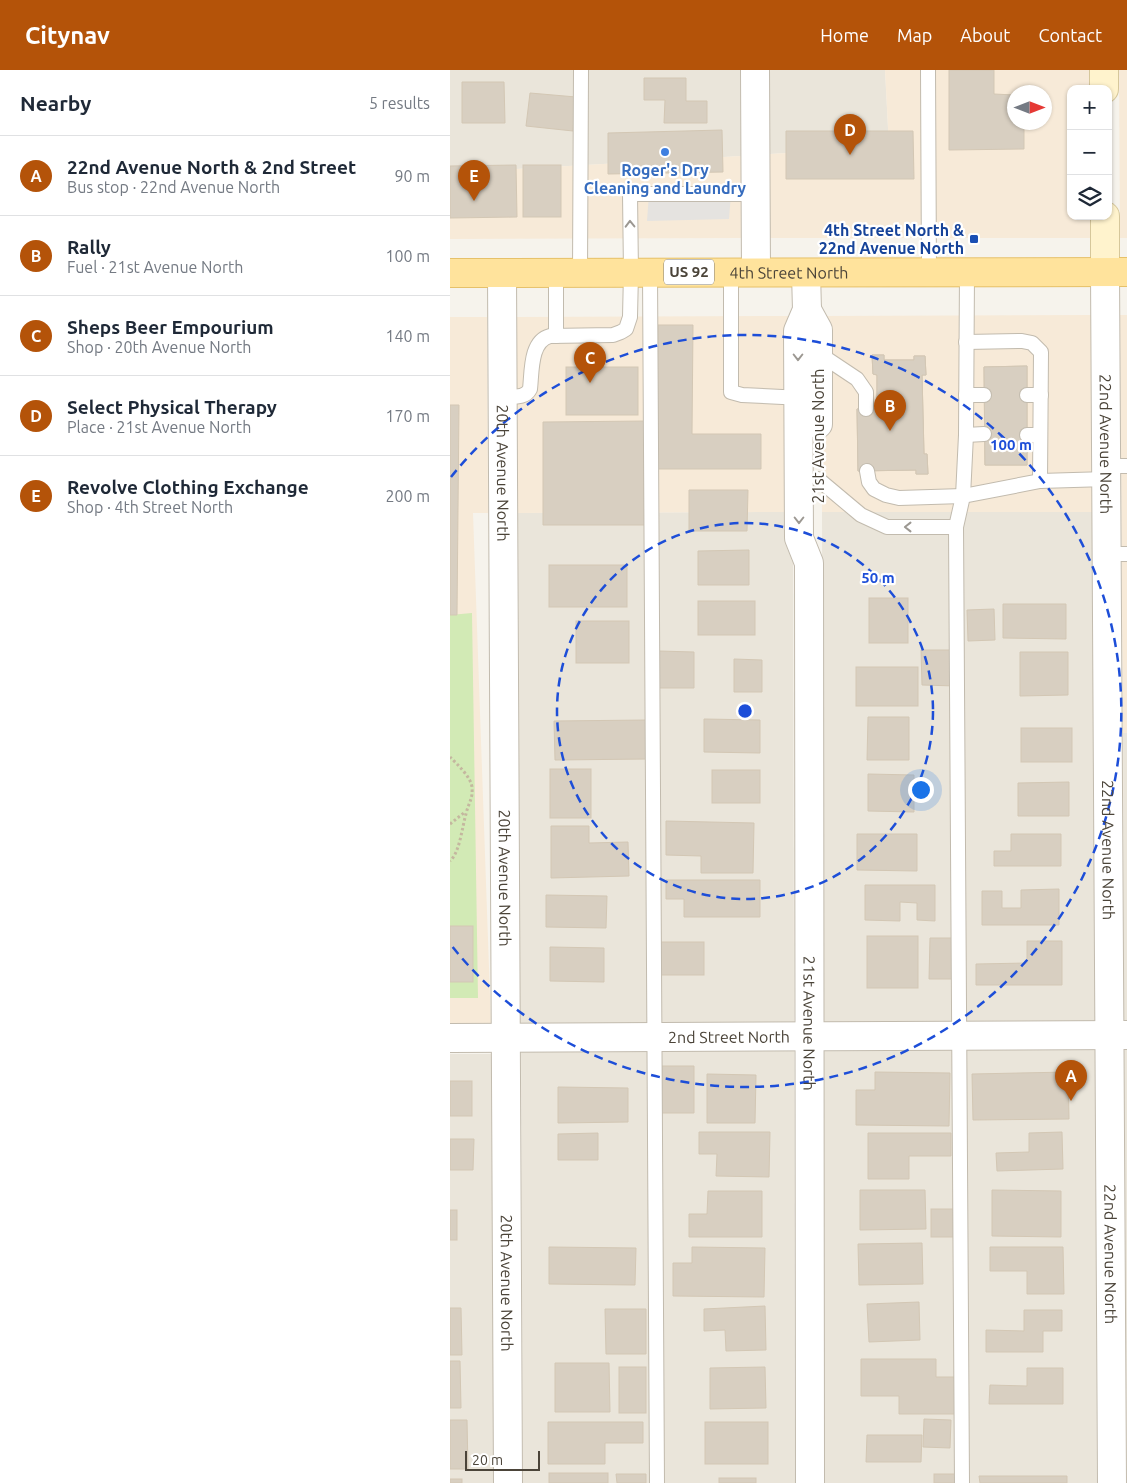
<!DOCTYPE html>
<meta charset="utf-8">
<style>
:root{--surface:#fff;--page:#f6f6f7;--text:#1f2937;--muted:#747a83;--line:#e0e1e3;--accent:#b45309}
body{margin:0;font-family:Ubuntu,sans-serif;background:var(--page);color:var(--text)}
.controls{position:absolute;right:15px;top:15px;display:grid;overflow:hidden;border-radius:10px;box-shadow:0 1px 4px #0004}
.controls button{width:45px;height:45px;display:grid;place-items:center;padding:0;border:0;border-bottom:1px solid var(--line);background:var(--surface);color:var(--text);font:25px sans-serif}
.compass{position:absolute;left:557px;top:15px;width:45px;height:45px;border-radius:50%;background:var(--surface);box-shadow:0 1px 4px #0004;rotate:90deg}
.scale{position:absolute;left:15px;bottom:12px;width:75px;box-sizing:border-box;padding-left:5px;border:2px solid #4b4439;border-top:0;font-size:14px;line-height:18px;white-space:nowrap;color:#4b4439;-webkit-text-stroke:4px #fff;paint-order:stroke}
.you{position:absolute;left:470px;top:719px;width:18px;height:18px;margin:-12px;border:4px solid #fff;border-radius:50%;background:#1a73e8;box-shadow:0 0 0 8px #1a73e833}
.badge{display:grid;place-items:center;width:32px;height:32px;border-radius:50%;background:var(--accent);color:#fff;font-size:16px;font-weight:700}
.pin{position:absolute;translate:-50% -41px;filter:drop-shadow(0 1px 2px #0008)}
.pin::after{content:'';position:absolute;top:26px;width:18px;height:15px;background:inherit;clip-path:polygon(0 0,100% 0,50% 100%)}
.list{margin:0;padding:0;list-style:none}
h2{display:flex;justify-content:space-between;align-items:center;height:65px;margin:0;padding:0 20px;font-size:21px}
h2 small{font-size:16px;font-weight:400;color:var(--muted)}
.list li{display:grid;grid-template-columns:32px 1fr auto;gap:15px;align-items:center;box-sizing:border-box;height:80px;padding:0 20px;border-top:1px solid var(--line)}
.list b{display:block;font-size:19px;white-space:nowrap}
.list p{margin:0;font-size:16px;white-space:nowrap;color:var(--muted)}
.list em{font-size:16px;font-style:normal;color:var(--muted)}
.icon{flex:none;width:28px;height:28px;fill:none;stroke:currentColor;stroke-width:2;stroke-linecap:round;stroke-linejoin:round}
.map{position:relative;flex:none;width:677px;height:1413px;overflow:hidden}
header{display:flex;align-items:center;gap:30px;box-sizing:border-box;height:70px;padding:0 25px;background:var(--accent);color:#fff}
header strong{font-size:24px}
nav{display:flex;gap:28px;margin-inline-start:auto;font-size:18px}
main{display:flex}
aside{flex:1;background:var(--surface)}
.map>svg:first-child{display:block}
.residential{fill:#eae5da}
.commercial{fill:#f7ead8;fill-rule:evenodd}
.green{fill:#d2eab5}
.parking{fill:#e5e3e0}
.building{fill:#d8cfc1;stroke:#d3c7b4}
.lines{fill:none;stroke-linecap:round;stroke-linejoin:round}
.service-casing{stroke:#c2bbae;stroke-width:16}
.minor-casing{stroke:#c2bbae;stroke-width:30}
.tertiary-casing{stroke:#c2bbae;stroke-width:30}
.secondary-casing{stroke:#d6c79b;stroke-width:30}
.primary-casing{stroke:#e6c16a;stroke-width:30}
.path{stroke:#c4b79f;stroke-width:3;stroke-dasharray:2.5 2.5;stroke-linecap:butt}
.service{stroke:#fff;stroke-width:14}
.minor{stroke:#fff;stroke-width:28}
.tertiary{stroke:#fff;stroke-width:28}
.secondary{stroke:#fff3cd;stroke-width:28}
.primary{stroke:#ffe39c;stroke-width:28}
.oneway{stroke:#9c9892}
.ring{fill:none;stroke:#1d4ed8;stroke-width:2.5;stroke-dasharray:9 6}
.shop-dot{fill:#3f7fe0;stroke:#fff;stroke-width:2}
.transit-dot{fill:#1a4fb4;stroke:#fff;stroke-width:2}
.labels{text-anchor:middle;stroke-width:4.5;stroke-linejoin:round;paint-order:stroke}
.shield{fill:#fff;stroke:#817c74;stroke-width:1}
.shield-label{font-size:15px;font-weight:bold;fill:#4b4439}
.shop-label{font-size:16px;font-weight:bold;fill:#366cbe;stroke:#fff}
.transit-label{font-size:16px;font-weight:bold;fill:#164399;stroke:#fff;text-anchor:end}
.street-label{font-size:16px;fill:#4b4439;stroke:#fff}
.centre{fill:#1d4ed8;stroke:#fff;stroke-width:2.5}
.ring-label{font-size:15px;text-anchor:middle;font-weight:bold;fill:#1d4ed8;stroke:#fff;stroke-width:4.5;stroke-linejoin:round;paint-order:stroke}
</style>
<header>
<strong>Citynav</strong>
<nav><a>Home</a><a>Map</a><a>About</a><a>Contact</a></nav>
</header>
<main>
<aside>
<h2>Nearby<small>5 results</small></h2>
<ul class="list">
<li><span class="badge">A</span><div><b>22nd Avenue North &amp; 2nd Street</b><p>Bus stop · 22nd Avenue North</p></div><em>90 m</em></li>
<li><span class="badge">B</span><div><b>Rally</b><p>Fuel · 21st Avenue North</p></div><em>100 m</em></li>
<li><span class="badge">C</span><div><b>Sheps Beer Empourium</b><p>Shop · 20th Avenue North</p></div><em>140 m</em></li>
<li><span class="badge">D</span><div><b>Select Physical Therapy</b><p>Place · 21st Avenue North</p></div><em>170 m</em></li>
<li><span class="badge">E</span><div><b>Revolve Clothing Exchange</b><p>Shop · 4th Street North</p></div><em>200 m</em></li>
</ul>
</aside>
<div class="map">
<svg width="677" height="1413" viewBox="0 0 677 1413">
<rect width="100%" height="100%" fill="#f6f3ec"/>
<g class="residential">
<polygon points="0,0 290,0 291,86 0,103"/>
<polygon points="319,0 435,0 439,77 320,84"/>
<polygon points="343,442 344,954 70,955 68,443"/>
<polygon points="372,442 642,442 645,952 373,954"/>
<polygon points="673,663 677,663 677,952 674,952"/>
<polygon points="645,978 647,1413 374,1413 373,980"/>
<polygon points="674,978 677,978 677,1413"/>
<polygon points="344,980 345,1413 73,1413 71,981"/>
<polygon points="0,984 41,984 44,1413 0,1413"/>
</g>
<g class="commercial">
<path d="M435,0h205v19h-19v127h20v22h-321v-84l119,-7zM564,22h30v30h-30z"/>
<polygon points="669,0 677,0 677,168 670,168"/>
<polygon points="291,86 291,168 0,169 0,103"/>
<polygon points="641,245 642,442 372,442 371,246"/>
<polygon points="670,245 677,245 677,663 673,663"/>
<polygon points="342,246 343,442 68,443 66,247"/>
<polygon points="0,247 37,247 38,443 23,443 41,955 0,956"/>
</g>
<polygon class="green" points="22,543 28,928 0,928 0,545"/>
<polygon class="parking" points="199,124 281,124 279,149 197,151"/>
<g class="building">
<polygon points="499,0 544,0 544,24 564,25 564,52 574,52 574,79 499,80"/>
<polygon points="194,8 236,8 236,31 257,31 257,53 214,53 215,30 194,30"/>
<polygon points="12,12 54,12 55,53 12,53"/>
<polygon points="80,23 126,27 123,61 76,56"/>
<polygon points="272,60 273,102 158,104 158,63"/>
<polygon points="336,61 463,61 464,109 336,109"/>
<polygon points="66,95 67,147 0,148 0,96"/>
<rect x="73" y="95" width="38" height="52"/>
<polygon points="208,255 243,255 242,364 311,364 311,399 206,399"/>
<polygon points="422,285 434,285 434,290 464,290 464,286 475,286 476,305 472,305 474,384 477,384 478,404 466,404 466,400 408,401 407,339 427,339 427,305 423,304"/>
<polygon points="422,285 434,285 434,290 464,290 464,286 475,286 476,305 472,305 474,384 477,384 478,404 466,404 466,400 408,401 407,339 427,339 427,305 423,304"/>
<polygon points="577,296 577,395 535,395 534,297"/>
<polygon points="577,296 577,395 535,395 534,297"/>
<rect x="116" y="297" width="72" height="48"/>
<polygon points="0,335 9,335 7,545 0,545"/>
<polygon points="196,351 196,455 93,455 93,352"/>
<polygon points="239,420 298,420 297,461 239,461"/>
<polygon points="299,480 299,515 248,515 248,481"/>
<rect x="99" y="495" width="78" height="42"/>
<rect x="419" y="528" width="39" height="45"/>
<rect x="248" y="531" width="57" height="34"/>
<polygon points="553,534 616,534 616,569 553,568"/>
<polygon points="544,539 545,570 518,571 517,540"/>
<rect x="126" y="551" width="53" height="42"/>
<polygon points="471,580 506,580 506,616 472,615"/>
<polygon points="209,581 244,582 244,618 209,618"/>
<polygon points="570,582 618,582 618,625 570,626"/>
<polygon points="284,589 312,590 312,622 284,622"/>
<rect x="406" y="597" width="62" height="39"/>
<polygon points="418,647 459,647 459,690 417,690"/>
<polygon points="254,649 310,650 310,683 254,682"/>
<polygon points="197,650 198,689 105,690 104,651"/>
<rect x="571" y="658" width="51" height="34"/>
<rect x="100" y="699" width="41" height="49"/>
<rect x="262" y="700" width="48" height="33"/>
<polygon points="418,704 464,705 464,742 418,741"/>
<polygon points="619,712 619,746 568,746 568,713"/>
<polygon points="216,751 304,753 303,803 251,803 251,786 216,785"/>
<polygon points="101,756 139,756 139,773 178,772 179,806 101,808"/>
<polygon points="407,764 467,764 467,801 407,800"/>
<polygon points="561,764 611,764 611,796 544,796 544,781 561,781"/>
<polygon points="216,810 310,810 310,847 234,847 234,829 216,829"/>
<polygon points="415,815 485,815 485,851 467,850 467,833 450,832 450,851 415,850"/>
<polygon points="609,819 609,855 532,855 532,821 552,821 552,838 571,838 571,820"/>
<polygon points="96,825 157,826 156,858 96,857"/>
<rect x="0" y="856" width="23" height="56"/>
<rect x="417" y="866" width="51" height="52"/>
<polygon points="480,868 503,868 503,909 479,909"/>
<polygon points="577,871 612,871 612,915 526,915 526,894 577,893"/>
<rect x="209" y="872" width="45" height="33"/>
<polygon points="100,877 154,878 154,912 100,911"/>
<polygon points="212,996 244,996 244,1043 211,1043"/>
<polygon points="425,1002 500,1003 499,1056 406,1055 406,1020 425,1020"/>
<polygon points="618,1002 619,1049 523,1050 522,1004"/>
<polygon points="257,1004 306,1005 305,1053 257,1053"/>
<rect x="0" y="1011" width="22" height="35"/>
<polygon points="108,1017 178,1018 178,1052 108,1053"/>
<polygon points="249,1062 320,1062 319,1107 266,1106 267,1084 249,1084"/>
<polygon points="612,1062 613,1099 547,1101 546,1083 579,1082 579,1063"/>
<polygon points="148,1063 148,1090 108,1090 108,1064"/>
<polygon points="418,1063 501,1063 501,1086 459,1086 459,1109 418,1109"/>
<polygon points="0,1069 24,1069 23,1100 0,1100"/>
<polygon points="410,1120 475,1120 476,1159 410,1160"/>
<polygon points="542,1120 611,1121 611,1167 542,1166"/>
<polygon points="258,1121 312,1121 312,1167 239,1167 239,1144 257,1144"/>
<rect x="481" y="1139" width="26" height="28"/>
<rect x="0" y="1140" width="7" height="30"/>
<polygon points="472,1173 473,1214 409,1215 408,1174"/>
<polygon points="99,1177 186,1178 185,1215 99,1214"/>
<polygon points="242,1177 315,1178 314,1227 223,1226 223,1193 242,1193"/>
<polygon points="540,1177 613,1177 614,1224 577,1224 577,1201 540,1201"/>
<polygon points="469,1232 470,1270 419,1272 417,1234"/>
<polygon points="315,1236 316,1280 276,1281 275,1260 254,1261 254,1239"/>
<polygon points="0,1238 11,1238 12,1285 0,1285"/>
<polygon points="155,1239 196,1239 196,1284 156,1284"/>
<polygon points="574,1240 612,1240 612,1261 593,1261 593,1282 536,1282 536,1260 574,1261"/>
<polygon points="411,1289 486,1289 486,1307 505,1307 505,1344 449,1344 449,1326 411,1326"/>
<polygon points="0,1291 10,1291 11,1338 0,1338"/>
<polygon points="105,1293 159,1293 160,1342 105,1342"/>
<rect x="169" y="1297" width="27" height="46"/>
<polygon points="315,1297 316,1338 260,1339 260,1298"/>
<polygon points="577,1298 613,1298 613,1334 539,1334 540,1315 577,1316"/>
<polygon points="474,1349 501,1350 500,1378 473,1377"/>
<polygon points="0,1350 17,1350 18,1399 0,1399"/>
<polygon points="98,1352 193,1352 193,1373 155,1373 155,1394 98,1394"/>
<rect x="255" y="1352" width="63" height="42"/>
<polygon points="417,1365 472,1365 471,1392 416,1392"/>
<rect x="99" y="1403" width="59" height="10"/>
<polygon points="166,1404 196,1404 196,1413 167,1413"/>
<rect x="484" y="1404" width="27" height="9"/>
<polygon points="529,1406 617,1406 617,1413 530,1413"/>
<rect x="269" y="1408" width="37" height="5"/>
<rect x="0" y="1409" width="12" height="4"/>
</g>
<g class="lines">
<defs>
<g id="service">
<polyline points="478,0 479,202"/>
<polyline points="281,202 281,322 292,325 353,328"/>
<polyline points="106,203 106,266"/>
<polyline points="130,203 131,0"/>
<polyline points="200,203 207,1413"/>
<polyline points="516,272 572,271 582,273 591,282 590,411"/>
<polyline points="368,283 407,309 416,322 416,339"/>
<polyline points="516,325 534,325"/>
<polyline points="577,325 591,325"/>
<path d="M52,327c10,-1 23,2 28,-8 2,-17 0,-48 20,-53l63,-1 8,-3 5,-3 4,-12 1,-44 -1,-79h125"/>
<polyline points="516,365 534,364"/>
<polyline points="577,365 590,365"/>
<polyline points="657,396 677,396"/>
<polyline points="417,401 419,412 424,419 436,425 449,428 513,426 590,411 657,409"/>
<polyline points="368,409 411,445 437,457 506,457"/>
<polyline points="657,484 677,484"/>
<polyline points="512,1413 506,457 513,426 516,365 517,203"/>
</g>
<g id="minor">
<polyline points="305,0 306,202"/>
<path id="s1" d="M52,203l6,1210"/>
<path id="s2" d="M356,203l1,37 -9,21 1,207 10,25 1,920"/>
<polyline points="357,240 368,260 368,354"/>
<path id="s3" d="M0,968l677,-3"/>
</g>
<g id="tertiary">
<path id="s4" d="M655,202l7,1211"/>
</g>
<g id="secondary">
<polyline points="654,0 654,19"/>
<polyline points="655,146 655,202"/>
</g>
<g id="primary">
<path id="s5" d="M0,203l677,-1"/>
</g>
</defs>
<use href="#service" class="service-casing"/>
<use href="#minor" class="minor-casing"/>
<use href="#tertiary" class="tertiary-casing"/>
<use href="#secondary" class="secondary-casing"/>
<use href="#primary" class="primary-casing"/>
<g class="path">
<path d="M0,687c7,7 22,21 22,31 1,11 -4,16 -6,26 -4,13 -6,38 -16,47"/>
<polyline points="0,754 15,742"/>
</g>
<use href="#service" class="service"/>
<use href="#minor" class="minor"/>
<use href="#tertiary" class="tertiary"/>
<use href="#secondary" class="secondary"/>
<use href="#primary" class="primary"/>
</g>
<defs><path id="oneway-chevron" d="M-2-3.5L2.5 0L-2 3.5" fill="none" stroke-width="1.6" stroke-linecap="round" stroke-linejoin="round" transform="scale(1.25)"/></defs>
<g class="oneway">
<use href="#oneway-chevron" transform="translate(180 154) rotate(-91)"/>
<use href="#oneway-chevron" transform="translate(348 287) rotate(90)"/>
<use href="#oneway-chevron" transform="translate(349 450) rotate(90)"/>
<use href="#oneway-chevron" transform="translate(458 457) rotate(180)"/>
</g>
<g class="ring">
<circle cx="295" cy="641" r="188"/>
<path d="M1 407A376 376 0 1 1 1 875"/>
</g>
<circle class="shop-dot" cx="215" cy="82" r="5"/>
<rect class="transit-dot" x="519" y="164" width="10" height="10" rx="2.5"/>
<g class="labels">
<rect class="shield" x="214" y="189.5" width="50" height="25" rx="4"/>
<g class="shield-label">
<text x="239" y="207">US 92</text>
</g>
<g class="shop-label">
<text x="215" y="106">Roger's Dry<tspan x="215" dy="18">Cleaning and Laundry</tspan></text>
</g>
<g class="transit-label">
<text x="514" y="166">4th Street North &amp;<tspan x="514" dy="18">22nd Avenue North</tspan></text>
</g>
<g class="street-label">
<text dy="6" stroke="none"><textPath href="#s5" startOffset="339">4th Street North</textPath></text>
<text transform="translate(368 366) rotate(-90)" y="6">21st Avenue North</text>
<text dy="6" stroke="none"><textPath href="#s4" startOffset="172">22nd Avenue North</textPath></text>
<text dy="6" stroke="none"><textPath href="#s1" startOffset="200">20th Avenue North</textPath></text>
<text dy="6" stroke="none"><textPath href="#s4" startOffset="578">22nd Avenue North</textPath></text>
<text dy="6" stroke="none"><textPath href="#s1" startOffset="605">20th Avenue North</textPath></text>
<text dy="6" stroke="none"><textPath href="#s2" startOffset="754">21st Avenue North</textPath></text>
<text dy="6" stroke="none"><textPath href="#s3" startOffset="279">2nd Street North</textPath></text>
<text dy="6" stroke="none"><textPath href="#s4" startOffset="982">22nd Avenue North</textPath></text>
<text dy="6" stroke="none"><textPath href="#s1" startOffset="1010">20th Avenue North</textPath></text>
</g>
</g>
<circle cx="295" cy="641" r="8" class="centre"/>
<g class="ring-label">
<text x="561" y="380">100 m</text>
<text x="428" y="513">50 m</text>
</g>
</svg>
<div class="controls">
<button>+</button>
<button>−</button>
<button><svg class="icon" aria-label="layers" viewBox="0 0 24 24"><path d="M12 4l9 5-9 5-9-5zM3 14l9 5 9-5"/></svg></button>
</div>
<svg class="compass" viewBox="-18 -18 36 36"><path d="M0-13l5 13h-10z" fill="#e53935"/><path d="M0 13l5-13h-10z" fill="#747a83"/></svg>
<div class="scale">20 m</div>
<div class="you"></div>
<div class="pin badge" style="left:621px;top:1031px">A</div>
<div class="pin badge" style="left:440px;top:361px">B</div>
<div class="pin badge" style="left:140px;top:313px">C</div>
<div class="pin badge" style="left:400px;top:85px">D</div>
<div class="pin badge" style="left:24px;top:131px">E</div>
</div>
</main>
